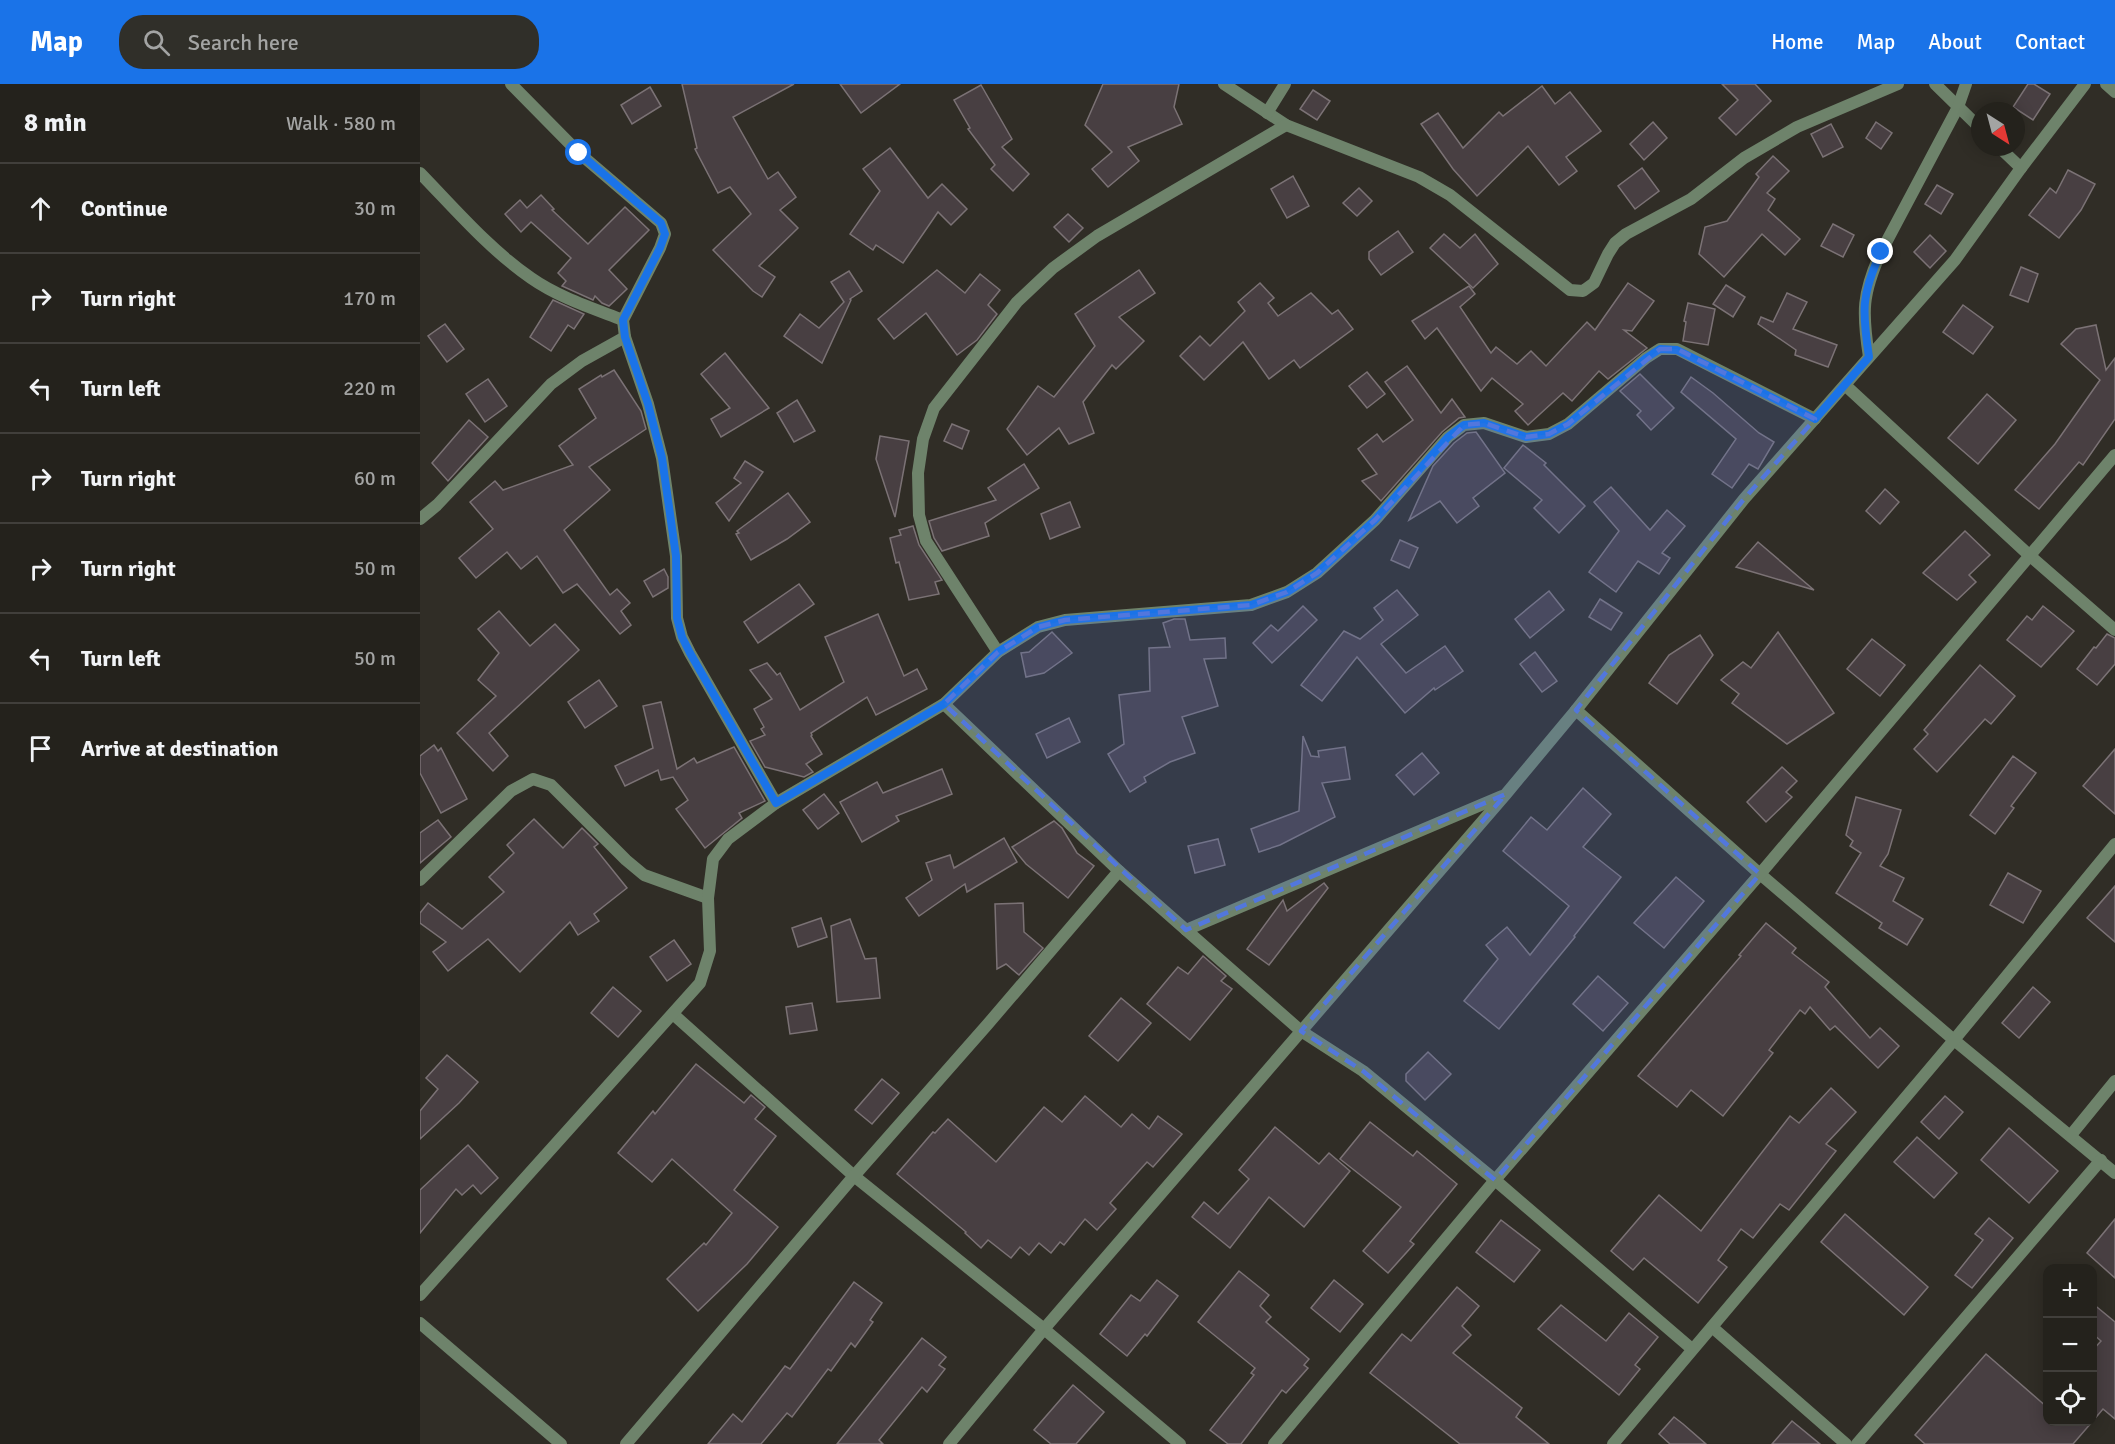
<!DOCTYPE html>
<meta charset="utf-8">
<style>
:root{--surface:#24221c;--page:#302f29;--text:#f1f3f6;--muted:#a3a4a3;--line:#413f3b;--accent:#1a73e8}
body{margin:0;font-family:Signika,sans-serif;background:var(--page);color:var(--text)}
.controls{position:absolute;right:18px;bottom:18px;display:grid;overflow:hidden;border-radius:12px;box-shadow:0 3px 15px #0003}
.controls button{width:54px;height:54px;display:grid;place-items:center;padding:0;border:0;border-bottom:2px solid var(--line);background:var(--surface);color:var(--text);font:30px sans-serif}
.compass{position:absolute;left:1551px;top:18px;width:54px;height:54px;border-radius:50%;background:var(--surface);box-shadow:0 3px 15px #0003;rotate:144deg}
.stop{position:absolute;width:18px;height:18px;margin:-14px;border:4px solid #1a73e8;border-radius:50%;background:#fff}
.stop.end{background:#1a73e8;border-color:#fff;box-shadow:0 2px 6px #0008}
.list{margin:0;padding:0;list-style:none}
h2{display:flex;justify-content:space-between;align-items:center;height:78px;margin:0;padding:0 24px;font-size:26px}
h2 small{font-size:20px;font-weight:400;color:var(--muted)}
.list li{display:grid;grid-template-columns:39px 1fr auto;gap:18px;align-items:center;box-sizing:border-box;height:90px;padding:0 24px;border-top:2px solid var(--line)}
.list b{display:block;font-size:22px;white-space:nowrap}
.list em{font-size:20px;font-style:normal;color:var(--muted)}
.icon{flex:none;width:33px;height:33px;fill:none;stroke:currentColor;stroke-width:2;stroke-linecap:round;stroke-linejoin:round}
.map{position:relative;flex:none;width:1695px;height:1360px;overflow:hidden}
header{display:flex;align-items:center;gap:36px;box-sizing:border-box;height:84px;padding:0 30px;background:var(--accent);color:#fff}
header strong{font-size:28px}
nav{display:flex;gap:33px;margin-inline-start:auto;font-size:21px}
.search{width:420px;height:54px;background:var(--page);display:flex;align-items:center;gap:15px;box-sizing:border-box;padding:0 21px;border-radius:24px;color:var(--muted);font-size:22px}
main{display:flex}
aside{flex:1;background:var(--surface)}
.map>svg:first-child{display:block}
.building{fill:#483f42;stroke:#7b7275;stroke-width:1.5}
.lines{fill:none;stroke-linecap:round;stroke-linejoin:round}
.minor{stroke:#6e836b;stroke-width:12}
.route{stroke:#1a73e8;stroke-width:8}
.marked{fill:#5277dd;fill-opacity:0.2;stroke:#5277dd;stroke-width:4.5;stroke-dasharray:12 8;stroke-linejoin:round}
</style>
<header>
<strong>Map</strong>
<div class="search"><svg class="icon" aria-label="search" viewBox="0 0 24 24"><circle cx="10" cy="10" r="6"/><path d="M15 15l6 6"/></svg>Search here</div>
<nav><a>Home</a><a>Map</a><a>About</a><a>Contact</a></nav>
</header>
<main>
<aside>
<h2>8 min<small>Walk · 580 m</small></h2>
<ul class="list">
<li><svg class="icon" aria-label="ahead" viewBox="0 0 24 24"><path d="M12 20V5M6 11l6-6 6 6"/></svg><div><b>Continue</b></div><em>30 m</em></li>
<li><svg class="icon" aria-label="right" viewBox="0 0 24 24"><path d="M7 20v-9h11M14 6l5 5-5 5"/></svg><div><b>Turn right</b></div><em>170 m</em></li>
<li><svg class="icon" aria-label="left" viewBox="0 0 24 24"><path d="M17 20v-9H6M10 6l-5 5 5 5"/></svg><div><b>Turn left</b></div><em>220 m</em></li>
<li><svg class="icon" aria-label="right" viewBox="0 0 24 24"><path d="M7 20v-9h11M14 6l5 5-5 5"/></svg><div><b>Turn right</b></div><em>60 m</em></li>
<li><svg class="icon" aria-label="right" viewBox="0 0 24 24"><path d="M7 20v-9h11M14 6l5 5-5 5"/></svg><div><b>Turn right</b></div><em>50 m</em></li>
<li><svg class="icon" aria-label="left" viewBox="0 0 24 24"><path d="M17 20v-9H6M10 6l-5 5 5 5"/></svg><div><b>Turn left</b></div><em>50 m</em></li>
<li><svg class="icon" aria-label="arrive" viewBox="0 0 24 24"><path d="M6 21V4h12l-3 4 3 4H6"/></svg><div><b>Arrive at destination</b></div></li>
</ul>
</aside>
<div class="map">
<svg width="1695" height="1360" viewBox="0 0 1695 1360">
<rect width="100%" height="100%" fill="#302d26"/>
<g class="building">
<polygon points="262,0 374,0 313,33 348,95 358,88 376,113 360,126 378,144 339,182 355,193 342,213 333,207 293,166 331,130 310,103 298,109 275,65 277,64"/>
<polygon points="420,0 480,0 441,29"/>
<polygon points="683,0 759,0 754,23 762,40 708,63 719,77 688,103 672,85 692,68 665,41"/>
<polygon points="1302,0 1335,0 1351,17 1316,51 1299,34 1318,16"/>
<polygon points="1608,0 1614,0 1630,10 1613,36 1593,23"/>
<polygon points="561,1 592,55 582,63 609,90 593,107 571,85 575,81 548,45 550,44 534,16"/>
<polygon points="1122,2 1135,20 1150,8 1181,47 1146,73 1157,87 1139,101 1108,62 1057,112 1033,85 1001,40 1018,29 1043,64 1079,28 1083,32"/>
<polygon points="230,3 241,22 212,40 201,21"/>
<polygon points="893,6 910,17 897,36 880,25"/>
<polygon points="1233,38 1247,54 1224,76 1210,60"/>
<polygon points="1456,38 1472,49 1461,65 1446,54"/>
<polygon points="1411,40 1423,63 1403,73 1391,50"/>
<polygon points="470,64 508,114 522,100 547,125 531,141 518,128 483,179 456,161 453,166 430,150 460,107 443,85"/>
<polygon points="1353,72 1369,87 1347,109 1355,115 1348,126 1380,155 1365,171 1342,150 1304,193 1279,170 1285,143 1307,137 1339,93 1336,90"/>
<polygon points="1222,84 1239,107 1215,125 1198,102"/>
<polygon points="1648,86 1675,100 1661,126 1639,154 1609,131 1630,104 1636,109"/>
<polygon points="873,92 889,122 867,134 851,105"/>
<polygon points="1517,101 1533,110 1521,130 1505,120"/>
<polygon points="939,104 952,117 937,132 923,119"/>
<polygon points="121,111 134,125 132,126 168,160 205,123 229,146 189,186 207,205 189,222 182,219 175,212 173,216 142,202 146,197 138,189 151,174 111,138 101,148 85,130 100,116 107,124"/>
<polygon points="648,130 663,144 649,158 634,143"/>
<polygon points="1413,140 1434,151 1423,173 1401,162"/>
<polygon points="978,147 993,168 961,191 949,175 949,168"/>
<polygon points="1024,150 1040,164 1055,150 1078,180 1053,204 1010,164"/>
<polygon points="1510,151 1526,167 1510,184 1494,168"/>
<polygon points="1601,183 1618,190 1608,218 1590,211"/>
<polygon points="517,186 545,209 560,190 580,206 568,221 577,230 557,256 537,271 506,229 474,255 458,235"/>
<polygon points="719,186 735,209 699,233 724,257 696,285 692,281 663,318 674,349 649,360 639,344 607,371 587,345 618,302 634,313 675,262 655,230"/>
<polygon points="429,187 442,207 430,215 431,216 402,279 364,252 380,230 399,244 424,218 411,198"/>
<polygon points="840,199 854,214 848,219 858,232 891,209 912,230 918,226 933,245 880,284 874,276 849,295 823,258 784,296 760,272 780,252 790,262 825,227 818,218"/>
<polygon points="1208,199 1234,217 1212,247 1204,246 1227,264 1188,295 1179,287 1152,317 1143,309 1108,341 1095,327 1103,320 1072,294 1061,307 1017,244 1005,255 992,237 1049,202 1055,210 1040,223 1071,269 1076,263 1097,280 1111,267 1126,282 1167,238 1175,246"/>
<polygon points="1306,201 1325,213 1313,233 1293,220"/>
<polygon points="1367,209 1387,218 1373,245 1417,261 1408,283 1375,271 1376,266 1338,240 1341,233 1353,238"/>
<polygon points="133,216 164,230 154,245 148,241 131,267 110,253"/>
<polygon points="1268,219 1295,225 1288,261 1263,257 1266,238 1264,237"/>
<polygon points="1543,221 1573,243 1553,270 1523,248"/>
<polygon points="25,240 44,265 27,278 8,252"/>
<polygon points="1676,241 1686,286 1695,274 1695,335 1663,381 1659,378 1619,425 1595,406 1635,360 1680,296 1641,260 1656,245"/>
<polygon points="305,269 349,324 301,353 291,335 310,324 281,290"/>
<polygon points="987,282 1021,329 1032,315 1045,333 1039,334 1022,348 961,417 942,397 957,390 938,365 957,350 963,358 993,336 965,298"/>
<polygon points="194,286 221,327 226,345 169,383 190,406 144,446 190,511 197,505 210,519 201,527 211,541 200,550 157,500 143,509 117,472 101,485 87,468 56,494 39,474 73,445 50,418 75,397 83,406 153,381 139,362 176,334 159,305 181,291 182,293"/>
<polygon points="947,288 965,310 947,324 929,302"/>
<polygon points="1220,290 1254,324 1231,346 1217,331 1221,327 1200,307"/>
<polygon points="1271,293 1293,309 1339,349 1354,358 1338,385 1329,380 1312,404 1292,390 1316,355 1261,308"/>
<polygon points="68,295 87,322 65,338 46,310"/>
<polygon points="1567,310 1596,336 1558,380 1528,354"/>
<polygon points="377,316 395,347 374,358 357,329"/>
<polygon points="49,336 68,353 28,397 12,379"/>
<polygon points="532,340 549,347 542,365 524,357"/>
<polygon points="1056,348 1085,389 1053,414 1059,422 1037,439 1020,417 989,436 1013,382 1034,359 1047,349"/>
<polygon points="460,352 489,357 475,433 456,375"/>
<polygon points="1103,361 1126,379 1124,381 1165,422 1139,449 1114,424 1122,416 1084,384"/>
<polygon points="325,377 343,388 309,437 296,419 321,399 314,394"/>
<polygon points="604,380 619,404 565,439 569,452 522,467 514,454 509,437 576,416 568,404"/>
<polygon points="1191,403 1230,446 1247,426 1265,442 1242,469 1250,474 1239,490 1218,477 1196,508 1169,488 1199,447 1174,418"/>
<polygon points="1465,405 1479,418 1460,440 1446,427"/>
<polygon points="368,409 390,438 367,455 331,476 316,450 319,449 317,447"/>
<polygon points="650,418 660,443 630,455 621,430"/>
<polygon points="493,442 499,461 522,496 515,498 519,510 489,516 479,478 476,479 470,454 481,451 479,446"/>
<polygon points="1545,447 1570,471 1549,491 1556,498 1537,516 1503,489"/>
<polygon points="980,456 998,464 989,484 971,476"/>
<polygon points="1338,458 1394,506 1316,483"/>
<polygon points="244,485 248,493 248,504 233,513 224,497"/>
<polygon points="379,500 394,520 338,559 324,538"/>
<polygon points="977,506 998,531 961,560 986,589 1025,562 1043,587 1015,606 1014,604 985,629 937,573 902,617 881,601 924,547 940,555 963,536 954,524"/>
<polygon points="1129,507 1144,526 1110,554 1095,535"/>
<polygon points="1180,515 1202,529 1191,546 1169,533"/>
<polygon points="883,522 897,536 852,579 833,559 851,541 858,547"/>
<polygon points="1623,522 1654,547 1621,583 1587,556 1607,532 1612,536"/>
<polygon points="79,527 110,562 135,540 159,566 69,649 88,672 73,687 37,649 76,612 58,596 79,569 58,545"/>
<polygon points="458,530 484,592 497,585 507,605 456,631 447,613 391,649 392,651 391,652 402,670 386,680 393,688 384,693 345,683 330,657 345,651 341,645 344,643 334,625 352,615 330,586 347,579 357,591 360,589 380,626 424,598 405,553"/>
<polygon points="754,535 765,535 770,556 805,554 806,574 784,575 798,622 762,633 775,669 750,678 724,693 726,698 710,708 688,670 704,660 699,611 730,607 729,564 750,563 743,539"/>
<polygon points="632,548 652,569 624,589 606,593 601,569 609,568"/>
<polygon points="1358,548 1414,629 1367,660 1312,619 1319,610 1301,596 1323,578 1331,584"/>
<polygon points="1687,550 1695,554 1695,580 1677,601 1657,585 1674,563 1676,564"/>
<polygon points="1280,551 1293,571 1257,620 1229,599 1249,571"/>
<polygon points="1452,555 1485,581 1460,612 1427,585"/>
<polygon points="1115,568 1137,597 1122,608 1100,580"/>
<polygon points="1560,581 1595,612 1571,640 1565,635 1517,688 1494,665 1508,650 1504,646"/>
<polygon points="179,596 197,622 165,644 148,618"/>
<polygon points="241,618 257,685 274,674 277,679 314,663 345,717 319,729 322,734 285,764 256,725 268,716 253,693 241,696 238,686 205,702 195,682 233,664 223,622"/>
<polygon points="649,634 660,658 627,674 616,650"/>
<polygon points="883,652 891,672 899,673 898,667 925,663 930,695 902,699 915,733 860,761 839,768 831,745 879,727"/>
<polygon points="14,661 18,667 21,664 47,715 21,729 0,689 0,672"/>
<polygon points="1695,665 1695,730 1663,702"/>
<polygon points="1002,669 1019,689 994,711 976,691"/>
<polygon points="1593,672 1616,689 1591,722 1594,724 1575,750 1550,731"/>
<polygon points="1362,683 1377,697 1366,708 1372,713 1346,738 1327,718"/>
<polygon points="522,685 532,710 476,732 479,737 442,758 420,718 457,698 463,709"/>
<polygon points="1163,704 1191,730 1163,763 1201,793 1154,852 1155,853 1079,945 1044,917 1078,875 1066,861 1087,843 1110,871 1149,822 1083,767 1111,733 1127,746"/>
<polygon points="404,710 419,729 398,745 383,726"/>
<polygon points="1436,713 1481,726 1468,770 1460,782 1484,794 1473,817 1503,835 1487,861 1459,844 1462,839 1416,809 1441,769 1430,762 1433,757 1426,751"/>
<polygon points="114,735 143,764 162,744 178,760 174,763 207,804 174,830 179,837 158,851 150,838 100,888 68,855 28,887 13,868 26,858 0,839 0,829 8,819 42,845 84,808 69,793 94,769 87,761"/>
<polygon points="18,736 31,753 0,779 0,749"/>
<polygon points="634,737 642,744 657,769 674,782 648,814 606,780 592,763"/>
<polygon points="584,754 597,778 547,808 545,800 499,832 486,814 512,796 506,779 530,771 534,784"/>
<polygon points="798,755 805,781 775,789 768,762"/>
<polygon points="1588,789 1621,807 1603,839 1570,821"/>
<polygon points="1256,793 1284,817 1244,864 1214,839"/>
<polygon points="904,799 908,804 849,881 827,865 863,816 867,827"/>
<polygon points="1695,802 1695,858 1667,834"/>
<polygon points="603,819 604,848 623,864 599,891 586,880 577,885 575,820"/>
<polygon points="401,834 407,853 378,863 372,844"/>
<polygon points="430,835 445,875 456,874 460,914 417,918 411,842"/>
<polygon points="1346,839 1376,864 1372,869 1409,898 1405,903 1450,954 1460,944 1479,962 1458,984 1415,942 1410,946 1390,923 1385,930 1380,926 1349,966 1353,969 1303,1032 1271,1006 1257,1023 1218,992 1321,872 1319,871"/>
<polygon points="254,856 271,880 247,897 230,873"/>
<polygon points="783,872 806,892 801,897 812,905 770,956 727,920 758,883 768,890"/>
<polygon points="1178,892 1208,919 1183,947 1153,920"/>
<polygon points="193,903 221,927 198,953 171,929"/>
<polygon points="1613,903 1630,918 1599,954 1582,939"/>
<polygon points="701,914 731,939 698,977 669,952"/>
<polygon points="392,919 397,946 370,950 366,923"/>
<polygon points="1008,968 1031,990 1005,1016 986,997 986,990"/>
<polygon points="27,971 58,998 39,1019 0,1055 0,1027 18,1005 6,994"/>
<polygon points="276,980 324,1019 331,1011 345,1023 335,1035 356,1052 314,1106 358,1143 327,1180 278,1227 247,1195 284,1159 286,1161 312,1129 252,1075 232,1098 198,1069 233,1027 235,1030"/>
<polygon points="462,995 479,1009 452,1040 435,1026"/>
<polygon points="1411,1004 1436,1028 1406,1060 1416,1067 1369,1126 1360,1120 1333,1154 1321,1145 1298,1176 1307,1183 1278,1219 1224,1174 1213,1186 1191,1167 1239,1111 1281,1147 1370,1032 1379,1039"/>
<polygon points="665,1012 701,1043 712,1030 729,1045 738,1032 762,1050 733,1083 727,1078 690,1119 696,1125 677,1146 665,1135 644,1161 640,1158 631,1169 619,1159 609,1171 600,1163 591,1174 568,1156 561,1164 545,1149 546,1148 477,1090 513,1048 515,1049 528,1035 576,1078 624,1023 642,1038"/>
<polygon points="1525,1012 1543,1028 1519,1055 1501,1038"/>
<polygon points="950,1038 993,1072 997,1067 1037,1100 990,1157 994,1160 968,1189 943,1167 981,1123 920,1075"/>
<polygon points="855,1043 899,1080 909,1069 930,1087 884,1143 849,1113 810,1164 772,1133 784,1118 798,1130 829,1095 819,1086"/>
<polygon points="1589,1044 1638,1087 1609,1119 1561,1076"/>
<polygon points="1497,1053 1537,1089 1514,1114 1474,1078"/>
<polygon points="48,1061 78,1094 61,1110 53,1101 42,1111 36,1105 0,1149 0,1106"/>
<polygon points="1425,1130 1508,1203 1484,1231 1401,1158"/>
<polygon points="1569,1134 1593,1154 1552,1204 1535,1191 1563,1156 1555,1150"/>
<polygon points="1695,1135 1695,1194 1667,1169"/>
<polygon points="1081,1136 1120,1166 1094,1198 1056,1168"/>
<polygon points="819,1187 849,1211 840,1222 851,1233 846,1238 889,1275 884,1281 888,1284 866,1309 862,1306 821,1360 808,1360 790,1346 834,1291 831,1289 835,1284 778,1238"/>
<polygon points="737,1196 758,1212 727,1252 725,1250 707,1272 680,1250 711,1211 720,1217"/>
<polygon points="914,1196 943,1220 920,1248 891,1224"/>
<polygon points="434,1198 462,1219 450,1236 453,1238 435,1263 431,1259 411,1287 408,1285 372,1333 367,1329 341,1360 288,1360 313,1330 322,1338 365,1282 370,1285"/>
<polygon points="1037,1203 1059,1222 1042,1242 1051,1251 1033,1269 1102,1324 1096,1333 1129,1360 1040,1360 950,1289 982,1250 991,1257"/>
<polygon points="1672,1219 1695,1238 1695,1335 1683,1325 1672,1338 1672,1267 1681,1257 1672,1249"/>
<polygon points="1141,1221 1186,1257 1209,1229 1238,1253 1215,1281 1220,1285 1199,1311 1118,1245"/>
<polygon points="502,1254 526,1273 519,1281 525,1285 507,1308 502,1303 459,1356 463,1360 417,1360"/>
<polygon points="1566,1270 1628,1324 1628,1338 1672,1338 1653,1360 1505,1360 1495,1351"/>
<polygon points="653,1301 684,1328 656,1360 631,1360 614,1346"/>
<polygon points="1254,1333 1263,1340 1286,1360 1250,1360 1239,1350"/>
<polygon points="1372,1337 1400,1360 1352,1360"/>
</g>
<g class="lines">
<g class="minor">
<polyline points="91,0 159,69 241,139 245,150 240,164 203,236 205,253 228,320 242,374 256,472 257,534 262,553 270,569 356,719"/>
<polyline points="804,0 866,41 999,93 1030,111 1150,206 1163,207 1174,199 1188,170 1195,159 1206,150 1271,115 1324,74 1377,43 1478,0"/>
<polyline points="1515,0 1560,44"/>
<polyline points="1686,0 1695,8"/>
<polyline points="847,29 865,0"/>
<polyline points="1579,63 1601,84"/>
<path d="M0,89c35,36 69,76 111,105 27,19 61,30 92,42"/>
<path d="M1449,273c-7,-45 -7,-63 12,-105l77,-145 8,-23"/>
<polyline points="1425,301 1609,471 1695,546"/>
<polyline points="0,435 17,421 131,300 162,277 205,253"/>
<polyline points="578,568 506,457 499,431 498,389 503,355 514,324 597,218 633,184 677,152 866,41"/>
<polyline points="524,620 699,787 881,947 943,987 1075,1096 1272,1265"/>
<polyline points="1156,626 1340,790 1534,956 1695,1089"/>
<polyline points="0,796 91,707 113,695 131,701 206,776 224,791 288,814"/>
<polyline points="766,846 1082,712"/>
<polyline points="253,930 434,1092 624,1245 760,1360"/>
<polyline points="1651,1051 1695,997"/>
<polyline points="0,1211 280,899 290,867 288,814 293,775 308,755 356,719 524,620 578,568 618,543 645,536 831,521 867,508 897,489 955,436 1028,353 1044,341 1064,339 1106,353 1129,350 1148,340 1226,274 1240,265 1257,265 1395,335"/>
<polyline points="0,1239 141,1360"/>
<polyline points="1292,1243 1426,1360"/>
<polyline points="206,1360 434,1092 567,941 699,787"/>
<polyline points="529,1360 624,1245 1086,710 1156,626 1324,415 1535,176 1601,84 1665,0"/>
<polyline points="854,1360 1075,1096 1340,790 1695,371"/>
<polyline points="1193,1360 1534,956 1695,760"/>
<polyline points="1437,1360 1681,1076"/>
</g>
</g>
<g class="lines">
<path class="route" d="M159,69l82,70 4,11 -5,14 -37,72 2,17 23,67 14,54 14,98 1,62 5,19 8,16 86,150 168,-99 54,-52 40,-25 27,-7 186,-15 36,-13 30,-19 58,-53 73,-83 16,-12 20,-2 42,14 23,-3 19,-10 78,-66 14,-9 17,1 138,69 54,-62c-7,-46 -8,-62 12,-105"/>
</g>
<path class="marked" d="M1240,265h17l138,70 -71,80 -168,211 184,164 -265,306 -132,-109 -62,-40 205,-237 -320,136 -242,-226 54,-52 40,-25 27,-7 186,-15 36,-13 30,-19 58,-53 89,-95 20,-2 42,14 23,-3 19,-10z"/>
</svg>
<div class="controls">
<button>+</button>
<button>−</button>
<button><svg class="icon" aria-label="locate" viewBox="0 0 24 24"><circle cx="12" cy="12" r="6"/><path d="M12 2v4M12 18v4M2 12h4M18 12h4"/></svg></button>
</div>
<svg class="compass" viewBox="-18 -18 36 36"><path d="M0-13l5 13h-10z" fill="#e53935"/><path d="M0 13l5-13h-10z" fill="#a3a4a3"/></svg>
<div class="stop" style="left:159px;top:69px"></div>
<div class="stop end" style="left:1461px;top:168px"></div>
</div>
</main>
